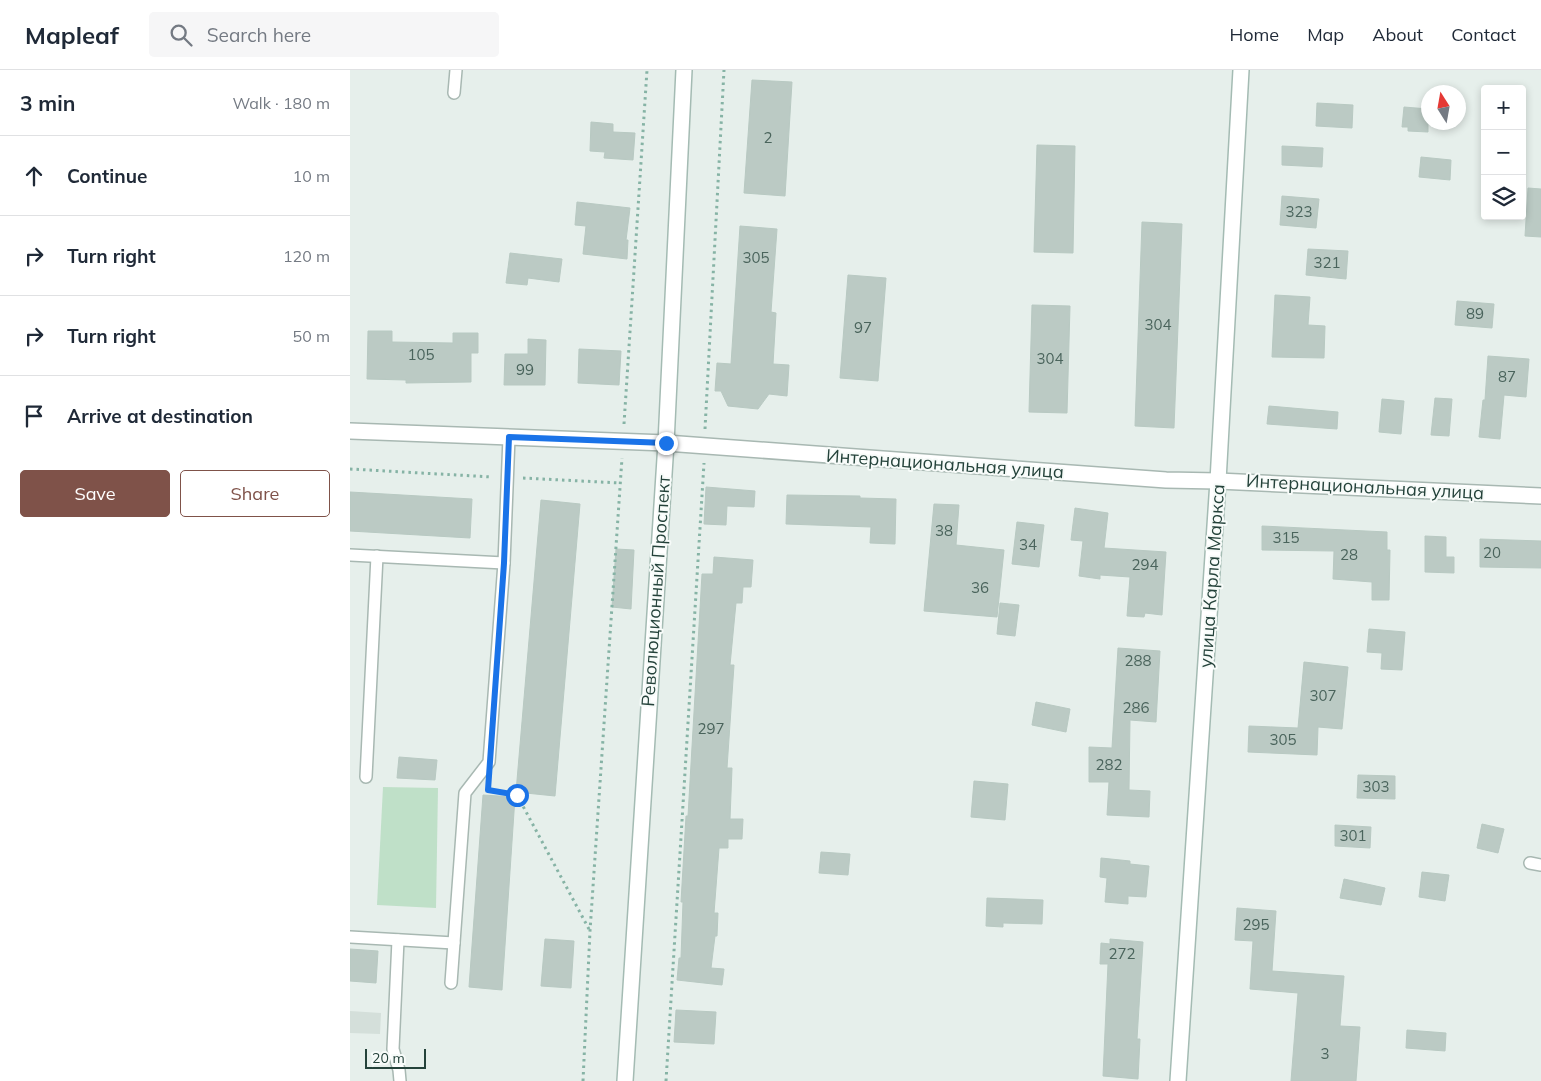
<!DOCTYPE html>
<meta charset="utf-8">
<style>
:root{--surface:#fff;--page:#f6f6f7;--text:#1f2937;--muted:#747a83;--line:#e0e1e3;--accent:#7f5249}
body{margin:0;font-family:Mulish,sans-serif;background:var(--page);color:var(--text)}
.controls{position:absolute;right:15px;top:15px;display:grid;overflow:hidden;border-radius:5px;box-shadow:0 2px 8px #0003}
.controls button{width:45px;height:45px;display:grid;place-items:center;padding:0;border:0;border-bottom:1px solid var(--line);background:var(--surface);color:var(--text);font:25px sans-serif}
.compass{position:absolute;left:1071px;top:15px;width:45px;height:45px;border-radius:50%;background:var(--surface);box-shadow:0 2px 8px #0003;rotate:349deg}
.scale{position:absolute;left:15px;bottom:12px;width:61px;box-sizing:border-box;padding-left:5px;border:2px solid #24423a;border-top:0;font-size:14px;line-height:18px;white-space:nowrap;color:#24423a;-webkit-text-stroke:4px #f7fbf9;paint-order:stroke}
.stop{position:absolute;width:15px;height:15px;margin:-11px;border:4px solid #1a73e8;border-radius:50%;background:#fff}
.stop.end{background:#1a73e8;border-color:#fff;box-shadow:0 1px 5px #0008}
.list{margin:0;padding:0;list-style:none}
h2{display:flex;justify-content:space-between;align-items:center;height:65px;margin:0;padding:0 20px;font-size:21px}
h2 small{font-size:16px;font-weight:400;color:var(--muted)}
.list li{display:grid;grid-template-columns:32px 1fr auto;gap:15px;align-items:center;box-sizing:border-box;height:80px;padding:0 20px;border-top:1px solid var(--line)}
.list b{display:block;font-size:19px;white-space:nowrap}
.list em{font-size:16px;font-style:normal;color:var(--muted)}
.actions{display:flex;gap:10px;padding:15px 20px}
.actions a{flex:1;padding:11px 0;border:1px solid var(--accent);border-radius:5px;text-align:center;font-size:18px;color:var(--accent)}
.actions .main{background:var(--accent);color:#fff}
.icon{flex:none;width:28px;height:28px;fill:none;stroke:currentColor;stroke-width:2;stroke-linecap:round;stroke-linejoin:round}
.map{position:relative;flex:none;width:1191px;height:1011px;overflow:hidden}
header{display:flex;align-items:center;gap:30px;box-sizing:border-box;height:70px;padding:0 25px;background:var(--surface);border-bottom:1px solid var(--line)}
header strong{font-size:24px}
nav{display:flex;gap:28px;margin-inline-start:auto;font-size:18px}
.search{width:350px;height:45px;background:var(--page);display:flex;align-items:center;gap:12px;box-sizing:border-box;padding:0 18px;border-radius:5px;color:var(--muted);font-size:19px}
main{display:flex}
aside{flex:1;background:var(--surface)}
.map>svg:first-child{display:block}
.built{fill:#d4dfda}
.green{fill:#bfe0c8}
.building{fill:#bbcac4;stroke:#b8c9c2}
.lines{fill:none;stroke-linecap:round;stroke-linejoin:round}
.lane-casing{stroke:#a8b8b2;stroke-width:14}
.street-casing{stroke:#a8b8b2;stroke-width:18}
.secondary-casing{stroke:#a4bbb3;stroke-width:18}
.path{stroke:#86b3a5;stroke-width:3;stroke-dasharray:2.5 4;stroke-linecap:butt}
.lane{stroke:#fff;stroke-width:11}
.street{stroke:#fff;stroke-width:15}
.secondary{stroke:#fff;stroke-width:15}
.route{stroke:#1a73e8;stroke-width:6}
.labels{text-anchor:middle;stroke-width:4;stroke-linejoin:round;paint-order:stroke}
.number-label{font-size:15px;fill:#4a645c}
.street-label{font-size:18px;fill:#24423a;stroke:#f7fbf9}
</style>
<header>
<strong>Mapleaf</strong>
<div class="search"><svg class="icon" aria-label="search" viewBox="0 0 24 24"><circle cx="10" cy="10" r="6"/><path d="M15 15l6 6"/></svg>Search here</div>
<nav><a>Home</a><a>Map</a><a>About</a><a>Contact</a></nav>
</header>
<main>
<aside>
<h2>3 min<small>Walk · 180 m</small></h2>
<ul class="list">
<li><svg class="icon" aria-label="ahead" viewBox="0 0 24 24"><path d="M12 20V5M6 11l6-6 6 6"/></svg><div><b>Continue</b></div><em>10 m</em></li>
<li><svg class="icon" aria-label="right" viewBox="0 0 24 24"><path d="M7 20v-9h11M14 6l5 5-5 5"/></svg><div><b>Turn right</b></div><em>120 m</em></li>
<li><svg class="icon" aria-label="right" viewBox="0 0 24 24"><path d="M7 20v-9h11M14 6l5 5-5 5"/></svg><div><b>Turn right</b></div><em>50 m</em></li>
<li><svg class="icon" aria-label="arrive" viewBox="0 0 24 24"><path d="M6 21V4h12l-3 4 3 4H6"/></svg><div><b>Arrive at destination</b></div></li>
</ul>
<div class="actions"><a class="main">Save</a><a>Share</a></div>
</aside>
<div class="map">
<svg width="1191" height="1011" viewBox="0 0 1191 1011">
<rect width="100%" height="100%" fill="#e6efeb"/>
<polygon class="built" points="0,941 31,943 30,964 0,963"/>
<polygon class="green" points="33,717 88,718 86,838 27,835"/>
<g class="building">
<polygon points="402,10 442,12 435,126 394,123"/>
<polygon points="967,33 1003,35 1002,58 966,56"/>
<polygon points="1054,37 1078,39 1078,62 1058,61 1058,57 1052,57"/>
<polygon points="241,52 263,54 263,62 285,63 283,90 254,88 255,82 240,81"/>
<polygon points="687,75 725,76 723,183 684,182"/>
<polygon points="932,76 973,78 972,97 932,95"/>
<polygon points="1071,87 1101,90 1100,110 1069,107"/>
<polygon points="1178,118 1191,119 1191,167 1175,166"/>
<polygon points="932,126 969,129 966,158 930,155"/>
<polygon points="227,132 280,138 276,170 278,170 277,189 233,184 236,156 225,155"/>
<polygon points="792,152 832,154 824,358 785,356"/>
<polygon points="390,156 427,159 421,242 426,243 423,294 439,295 437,326 419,324 408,339 378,336 371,321 365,321 367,293 381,294"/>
<polygon points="958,179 998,181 996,209 956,205"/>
<polygon points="160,183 212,189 209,212 178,208 177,215 156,213"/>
<polygon points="498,205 536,208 528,311 490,308"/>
<polygon points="925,225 960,227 958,255 975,256 974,288 922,287"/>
<polygon points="1107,231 1144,234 1142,258 1105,255"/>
<polygon points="682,235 720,236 717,343 679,342"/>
<polygon points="18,261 42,261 42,272 103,273 103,263 128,263 128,283 121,283 121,312 56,313 56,310 17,309"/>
<polygon points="178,269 196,270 195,315 154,315 155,284 178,284"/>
<polygon points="229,279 271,281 269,315 228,313"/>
<polygon points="1138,286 1179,289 1176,327 1154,325 1150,369 1129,367 1133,330 1135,330"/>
<polygon points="1085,328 1102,329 1099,366 1081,365"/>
<polygon points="1032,329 1054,331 1051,364 1029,362"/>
<polygon points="919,336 988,342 987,359 917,354"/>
<polygon points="356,417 405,421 404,437 377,436 376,455 354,454"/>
<polygon points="0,422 122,429 120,468 0,461"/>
<polygon points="437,425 510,426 510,428 546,429 545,474 520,473 521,457 436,454"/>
<polygon points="191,430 230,434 205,726 166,722"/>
<polygon points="584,434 609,435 606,475 654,480 647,547 574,541"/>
<polygon points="725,438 758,443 754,478 816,482 812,545 795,543 794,547 777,546 780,507 750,505 750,509 729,506 733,471 721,470"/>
<polygon points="667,452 694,455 689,497 662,494"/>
<polygon points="912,456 1037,462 1037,480 1040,480 1039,530 1022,530 1022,512 983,509 984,481 912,480"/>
<polygon points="1075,466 1096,467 1096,487 1104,487 1104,503 1075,502"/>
<polygon points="1130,469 1191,471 1191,498 1130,497"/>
<polygon points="266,479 284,480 281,539 262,537"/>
<polygon points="364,487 403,490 401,517 393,517 392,533 386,533 380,595 384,595 377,698 382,698 380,749 393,749 392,769 378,769 378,778 369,778 364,843 368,843 367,866 365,866 361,898 374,899 372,915 327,910 329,888 331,888 333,832 331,832 336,746 338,746 352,504 363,504"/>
<polygon points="650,533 669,535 665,566 647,564"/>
<polygon points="1019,559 1055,562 1052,600 1031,599 1032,583 1017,582"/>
<polygon points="768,578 810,581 806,652 780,650 779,720 800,721 799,747 757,745 759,712 739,712 739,677 762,678"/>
<polygon points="954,592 998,597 992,659 968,657 967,685 898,682 899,656 948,658"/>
<polygon points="686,632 720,639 716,662 682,655"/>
<polygon points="49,687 87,690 85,710 47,708"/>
<polygon points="1008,705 1045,706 1045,729 1007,728"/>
<polygon points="624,711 658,714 655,750 621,747"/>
<polygon points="133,725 165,727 152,920 119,917"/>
<polygon points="1132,754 1154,759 1148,783 1127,778"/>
<polygon points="985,755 1021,757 1020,778 985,776"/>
<polygon points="471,782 500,784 498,805 469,803"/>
<polygon points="751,788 780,791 780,794 799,796 796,827 778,826 778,834 755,832 757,808 750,807"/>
<polygon points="1072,802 1099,805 1095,831 1069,827"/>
<polygon points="994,809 1035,818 1031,835 990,828"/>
<polygon points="637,828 693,830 692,854 653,853 653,857 636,856"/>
<polygon points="887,838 926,841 922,901 994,906 990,956 1010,957 1006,1011 941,1011 948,923 900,919 903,871 885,870"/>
<polygon points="195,869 224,871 221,918 191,916"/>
<polygon points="760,869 793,872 787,969 790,969 788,1009 753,1006 758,894 750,894 751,873 760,874"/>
<polygon points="0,879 28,881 26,913 0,911"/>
<polygon points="326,940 366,942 364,974 324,972"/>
<polygon points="1057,960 1096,963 1095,981 1056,978"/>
</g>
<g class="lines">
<defs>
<g id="lane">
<polyline points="104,23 106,0"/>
<polyline points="0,485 154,493 159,367"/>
<polyline points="16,707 27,486"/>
<polyline points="1180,793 1191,795"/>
<polyline points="0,867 104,873"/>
<polyline points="48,870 43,979 49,1000 50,1011"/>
<polyline points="101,913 115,723 139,692 154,493"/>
</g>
<polyline id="street" points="0,361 316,373 816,410 868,411 1191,426"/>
<g id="secondary">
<polyline points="275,1011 316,373 334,0"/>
<polyline points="828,1011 868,411 891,0"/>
</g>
</defs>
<use href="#lane" class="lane-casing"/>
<use href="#street" class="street-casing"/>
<use href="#secondary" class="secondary-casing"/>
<g class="path">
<polyline points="274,354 297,0"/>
<polyline points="355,359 374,0"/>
<polyline points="0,399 142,407"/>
<polyline points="173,408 270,413"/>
<polyline points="138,718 138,721 167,725 240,861"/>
<polyline points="233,1011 240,861 272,388"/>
<polyline points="316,1011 354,393"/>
</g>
<use href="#lane" class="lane"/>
<use href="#street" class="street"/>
<use href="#secondary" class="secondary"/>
</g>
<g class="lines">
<polyline class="route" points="167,725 138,720 154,493 159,367 316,373"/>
</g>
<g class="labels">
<g class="number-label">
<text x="418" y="73">2</text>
<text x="949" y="147">323</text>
<text x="406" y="193">305</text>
<text x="977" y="198">321</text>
<text x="1125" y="249">89</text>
<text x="808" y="260">304</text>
<text x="513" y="263">97</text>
<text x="71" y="290">105</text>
<text x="700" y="294">304</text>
<text x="175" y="305">99</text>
<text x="1157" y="312">87</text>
<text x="594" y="466">38</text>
<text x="936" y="473">315</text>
<text x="678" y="480">34</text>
<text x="1142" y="488">20</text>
<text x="999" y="490">28</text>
<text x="795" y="500">294</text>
<text x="630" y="523">36</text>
<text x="788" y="596">288</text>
<text x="973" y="631">307</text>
<text x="786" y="643">286</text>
<text x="361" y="664">297</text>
<text x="933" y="675">305</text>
<text x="759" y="700">282</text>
<text x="1026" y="722">303</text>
<text x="1003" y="771">301</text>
<text x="906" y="860">295</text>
<text x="772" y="889">272</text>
<text x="975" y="989">3</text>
</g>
<g class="street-label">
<text transform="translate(595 394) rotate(4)" y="6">Интернациональная улица</text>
<text transform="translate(1015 417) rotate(3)" y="6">Интернациональная улица</text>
<text transform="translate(862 506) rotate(-86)" y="6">улица Карла Маркса</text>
<text transform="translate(306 521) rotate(-86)" y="6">Революционный Проспект</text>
</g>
</g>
</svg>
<div class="controls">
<button>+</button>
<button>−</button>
<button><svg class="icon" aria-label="layers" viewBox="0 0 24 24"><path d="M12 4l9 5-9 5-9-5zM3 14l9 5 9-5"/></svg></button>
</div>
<svg class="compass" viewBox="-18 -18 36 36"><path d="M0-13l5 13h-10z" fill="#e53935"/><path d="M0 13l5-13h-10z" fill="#747a83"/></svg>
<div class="scale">20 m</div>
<div class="stop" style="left:167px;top:725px"></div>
<div class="stop end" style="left:316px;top:373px"></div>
</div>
</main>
